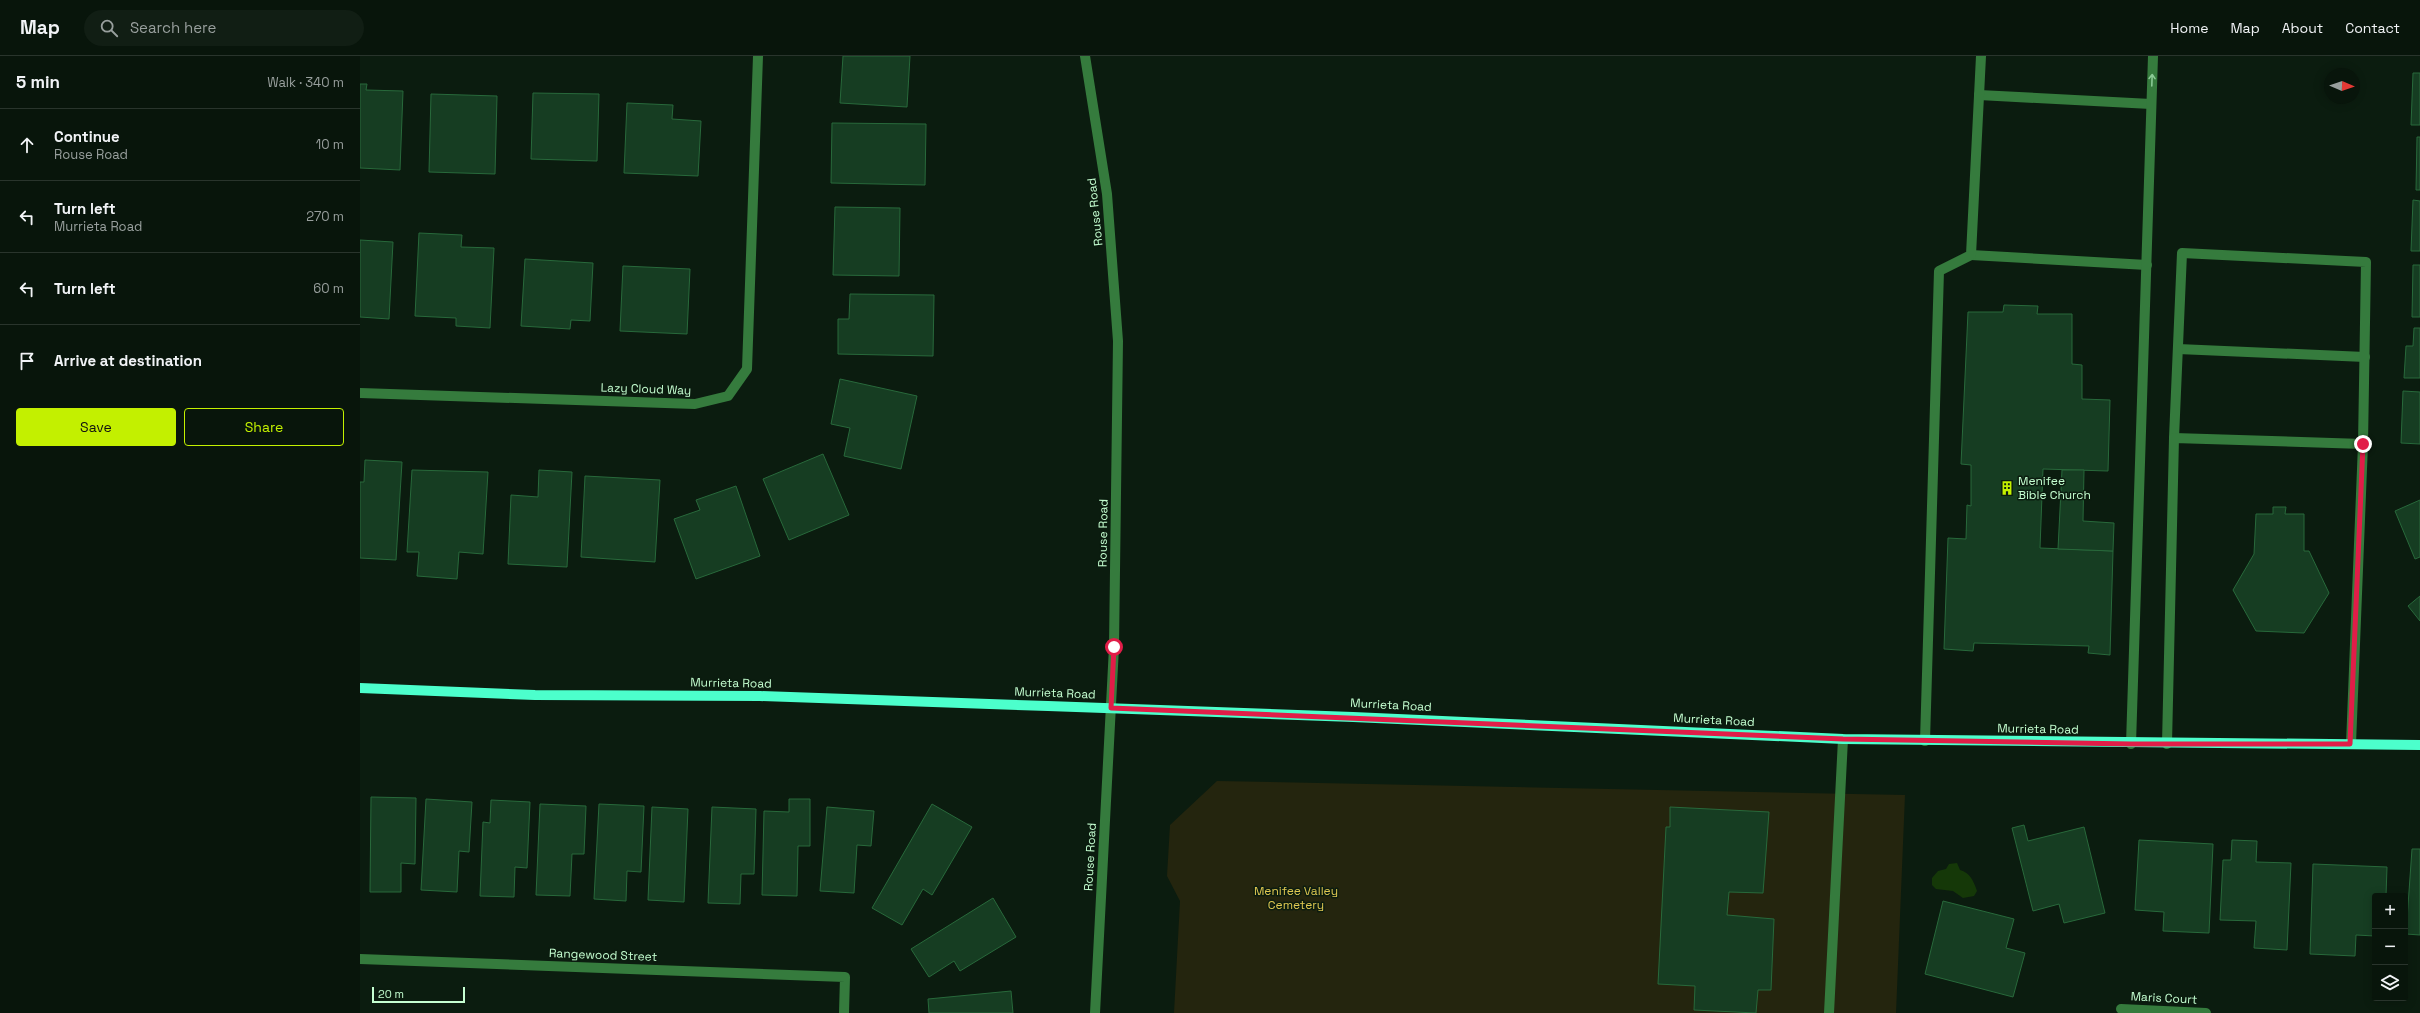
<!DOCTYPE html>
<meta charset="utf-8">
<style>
:root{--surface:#08150b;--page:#111e14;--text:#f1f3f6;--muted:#989f9d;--line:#29342c;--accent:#c3f000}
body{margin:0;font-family:"Space Grotesk",sans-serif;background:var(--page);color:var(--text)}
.controls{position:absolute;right:12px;bottom:12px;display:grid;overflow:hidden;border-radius:4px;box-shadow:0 2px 10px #0003}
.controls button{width:36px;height:36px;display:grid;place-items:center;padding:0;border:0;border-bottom:1px solid var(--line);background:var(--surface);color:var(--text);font:20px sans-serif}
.compass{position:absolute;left:1964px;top:12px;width:36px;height:36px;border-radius:50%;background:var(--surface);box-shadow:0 2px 10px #0003;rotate:92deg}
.scale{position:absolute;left:12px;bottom:10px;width:93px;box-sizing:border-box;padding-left:4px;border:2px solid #c5ffd1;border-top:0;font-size:11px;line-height:14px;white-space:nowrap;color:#c5ffd1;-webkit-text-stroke:3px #0b1c0f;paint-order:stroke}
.stop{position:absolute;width:12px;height:12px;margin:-9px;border:3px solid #e11d48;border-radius:50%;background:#fff}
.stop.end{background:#e11d48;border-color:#fff;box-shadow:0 1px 4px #0008}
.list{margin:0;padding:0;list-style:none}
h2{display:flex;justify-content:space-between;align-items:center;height:52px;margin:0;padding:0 16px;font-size:17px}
h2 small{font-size:13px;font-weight:400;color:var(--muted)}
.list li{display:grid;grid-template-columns:26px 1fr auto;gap:12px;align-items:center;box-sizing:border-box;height:72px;padding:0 16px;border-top:1px solid var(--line)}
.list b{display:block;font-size:15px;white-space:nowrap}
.list p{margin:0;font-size:13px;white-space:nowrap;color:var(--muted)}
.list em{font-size:13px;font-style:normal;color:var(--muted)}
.actions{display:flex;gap:8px;padding:12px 16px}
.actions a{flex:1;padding:9px 0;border:1px solid var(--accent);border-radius:4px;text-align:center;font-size:14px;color:var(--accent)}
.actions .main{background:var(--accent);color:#111}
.icon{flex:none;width:22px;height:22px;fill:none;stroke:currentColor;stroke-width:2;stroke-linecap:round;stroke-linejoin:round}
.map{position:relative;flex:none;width:2060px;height:957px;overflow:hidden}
header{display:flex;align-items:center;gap:24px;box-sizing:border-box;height:56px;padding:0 20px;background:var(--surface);border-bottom:1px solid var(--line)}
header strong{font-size:19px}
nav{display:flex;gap:22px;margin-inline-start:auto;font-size:14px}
.search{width:280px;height:36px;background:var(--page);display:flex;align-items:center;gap:10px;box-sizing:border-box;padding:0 14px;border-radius:22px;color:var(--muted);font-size:15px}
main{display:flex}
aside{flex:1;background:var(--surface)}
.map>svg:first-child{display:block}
.green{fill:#24250e}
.water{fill:#153808}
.building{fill:#163d22;stroke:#28693b}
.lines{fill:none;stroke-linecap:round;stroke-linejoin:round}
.minor{stroke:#357b3d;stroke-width:10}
.major{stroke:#4cffcc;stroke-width:10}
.oneway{stroke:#8bca96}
.route{stroke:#e11d48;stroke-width:5}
.labels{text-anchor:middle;stroke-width:3;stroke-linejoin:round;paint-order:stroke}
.street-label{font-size:12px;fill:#c5ffd1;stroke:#0b1c0f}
.poi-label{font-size:12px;fill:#c5ffd1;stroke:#0b1c0f;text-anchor:start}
.park-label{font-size:12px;fill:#dfc851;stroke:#0b1c0f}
</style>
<header>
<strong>Map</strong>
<div class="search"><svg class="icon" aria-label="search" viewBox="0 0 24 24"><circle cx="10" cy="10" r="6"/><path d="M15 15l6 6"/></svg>Search here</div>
<nav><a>Home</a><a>Map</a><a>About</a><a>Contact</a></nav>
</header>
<main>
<aside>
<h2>5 min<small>Walk · 340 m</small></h2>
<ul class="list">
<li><svg class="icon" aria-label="ahead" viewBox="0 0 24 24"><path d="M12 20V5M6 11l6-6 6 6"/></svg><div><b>Continue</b><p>Rouse Road</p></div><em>10 m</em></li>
<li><svg class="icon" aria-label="left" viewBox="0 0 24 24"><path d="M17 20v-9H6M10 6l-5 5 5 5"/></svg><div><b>Turn left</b><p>Murrieta Road</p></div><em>270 m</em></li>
<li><svg class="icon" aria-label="left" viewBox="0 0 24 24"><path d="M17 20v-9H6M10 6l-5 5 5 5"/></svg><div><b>Turn left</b></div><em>60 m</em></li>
<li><svg class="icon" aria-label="arrive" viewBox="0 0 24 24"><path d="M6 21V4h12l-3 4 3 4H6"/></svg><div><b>Arrive at destination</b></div></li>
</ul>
<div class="actions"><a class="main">Save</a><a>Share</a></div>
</aside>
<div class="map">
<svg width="2060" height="957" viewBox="0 0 2060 957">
<rect width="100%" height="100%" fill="#0b1c0f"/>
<polygon class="green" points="857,725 1545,739 1536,957 814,957 820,845 807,820 810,769"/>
<path class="water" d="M1597,807l3,7c10,3 13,10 17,21l-3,5 -11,2 -10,-7 -17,-2 -4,-4v-7l6,-7 8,-2 3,-5z"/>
<g class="building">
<polygon points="483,0 550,0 547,51 480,47"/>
<polygon points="2053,17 2060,17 2060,69 2051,69"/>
<polygon points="0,28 7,28 6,34 43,35 40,114 0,112"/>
<polygon points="173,37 239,38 237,105 171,103"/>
<polygon points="71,38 137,40 135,118 69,116"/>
<polygon points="267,47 313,49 312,63 341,65 338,120 264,117"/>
<polygon points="472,67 566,68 565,129 471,127"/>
<polygon points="2057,81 2060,81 2060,134 2056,134"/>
<polygon points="2053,144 2060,145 2060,195 2051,195"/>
<polygon points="475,151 540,152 539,220 473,219"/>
<polygon points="59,177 102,179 101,191 134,192 130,272 96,270 96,262 55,260"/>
<polygon points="0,184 33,186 29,263 0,261"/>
<polygon points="165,203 233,207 230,265 211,264 210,273 161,270"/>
<polygon points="2053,209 2060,209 2060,261 2052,261"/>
<polygon points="263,210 330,213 327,278 260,275"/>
<polygon points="490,238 574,239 573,300 478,298 478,263 489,263"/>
<polygon points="1644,249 1678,250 1677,258 1712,258 1712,308 1722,309 1722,343 1750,344 1748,415 1683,413 1680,492 1753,495 1750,599 1728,597 1729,590 1614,587 1613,595 1584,593 1588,482 1606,483 1607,449 1611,450 1611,409 1601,408 1608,256 1643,256"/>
<polygon points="2054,272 2060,272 2060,322 2044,322 2046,290 2053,290"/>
<polygon points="480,323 557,340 541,413 484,400 490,372 471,368"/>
<polygon points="2043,335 2060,336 2060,388 2041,387"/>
<polygon points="463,398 489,459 429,484 403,423"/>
<polygon points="5,404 42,406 36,504 0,502 0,426 4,426"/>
<polygon points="52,414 128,416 123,498 99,496 97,523 57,520 59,496 47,496"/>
<polygon points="179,414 212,416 207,511 148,508 151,439 178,441"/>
<polygon points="1702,414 1724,414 1723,465 1754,467 1753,495 1698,493"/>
<polygon points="225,420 300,424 295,506 221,501"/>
<polygon points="376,430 400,500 336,523 314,463 340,454 336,444"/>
<polygon points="2060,444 2060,501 2055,503 2035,455"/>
<polygon points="1913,451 1926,451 1925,458 1944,458 1944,495 1949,495 1969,537 1944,577 1896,575 1873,534 1894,498 1896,458 1913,458"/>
<polygon points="2060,540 2060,565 2048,550"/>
<polygon points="11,741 56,742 55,808 41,807 41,836 10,836"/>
<polygon points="66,743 112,746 109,796 99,795 97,836 61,834"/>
<polygon points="429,743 450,743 450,790 438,790 437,840 402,839 404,755 429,756"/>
<polygon points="131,744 170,746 167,812 155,811 154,841 120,840 123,766 130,767"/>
<polygon points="180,748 226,750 224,798 212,798 210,840 176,839"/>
<polygon points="239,748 284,750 281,816 267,815 266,845 234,843"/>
<polygon points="572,748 612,771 572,839 563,833 542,869 512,852"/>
<polygon points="292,751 328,753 324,846 288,844"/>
<polygon points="352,751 396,753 394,818 381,818 380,848 348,847"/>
<polygon points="467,751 514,755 511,790 497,789 494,837 460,835"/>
<polygon points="1310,751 1409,756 1403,837 1369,836 1367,859 1414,863 1411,934 1398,934 1396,957 1334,954 1335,930 1298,928 1306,771 1310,771"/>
<polygon points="1664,769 1668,785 1724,771 1745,857 1704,867 1699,848 1673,855 1652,772"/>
<polygon points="1779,784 1853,788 1849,877 1803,875 1804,856 1775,854"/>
<polygon points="1872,784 1897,785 1896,806 1931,807 1927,894 1894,892 1896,865 1860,864 1863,804 1871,804"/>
<polygon points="2052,793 2060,793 2060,879 2046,878"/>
<polygon points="1953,808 2027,811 2026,840 2015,840 2015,880 1996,879 1995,900 1950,898"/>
<polygon points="633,842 656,881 600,915 594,905 569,921 551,893"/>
<polygon points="1583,845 1654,863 1646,892 1665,897 1653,941 1565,918"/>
<polygon points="651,935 653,957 569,957 568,943"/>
</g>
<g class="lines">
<g class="minor">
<polyline points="725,0 747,138 758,285 754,591 735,957"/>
<polyline points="1619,39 1791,48"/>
<polyline points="1611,199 1787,209"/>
<polyline points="1818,293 2005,301"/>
<polyline points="0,337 335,348 368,340 387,313 398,0"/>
<polyline points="1814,382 1822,197 2006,206 2003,388"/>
<polyline points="1565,685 1579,215 1611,199 1621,0"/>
<polyline points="1771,688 1793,0"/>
<polyline points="1807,688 1814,382 2003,388 1991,688"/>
<polyline points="0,903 485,921 484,957"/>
<polyline points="1761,953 1846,957"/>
<polyline points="1469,957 1483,683"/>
</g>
<polyline class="major" points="0,632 175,639 400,640 688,650 993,661 1483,683 2060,689"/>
</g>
<defs><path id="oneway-shaft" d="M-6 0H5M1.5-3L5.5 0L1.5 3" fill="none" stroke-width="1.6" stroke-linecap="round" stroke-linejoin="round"/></defs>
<use class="oneway" href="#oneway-shaft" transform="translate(1792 24) rotate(-88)"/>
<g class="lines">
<polyline class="route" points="754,591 751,652 1483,683 1771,688 1990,688 2003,388"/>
</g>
<defs>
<symbol id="building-bare" viewBox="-9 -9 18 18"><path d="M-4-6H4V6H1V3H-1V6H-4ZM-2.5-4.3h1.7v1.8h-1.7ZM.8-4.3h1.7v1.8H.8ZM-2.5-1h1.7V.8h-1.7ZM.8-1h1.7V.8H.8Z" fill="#c3f000" stroke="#0b1c0f" stroke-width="2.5" paint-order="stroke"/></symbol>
</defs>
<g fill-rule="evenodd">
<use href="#building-bare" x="1637" y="422" width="20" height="20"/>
</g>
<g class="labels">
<g class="street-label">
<text transform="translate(735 156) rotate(-96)" y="4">Rouse Road</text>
<text transform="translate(286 333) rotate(2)" y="4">Lazy Cloud Way</text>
<text transform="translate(743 477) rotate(-89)" y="4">Rouse Road</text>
<text transform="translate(371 627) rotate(1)" y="4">Murrieta Road</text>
<text transform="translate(695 637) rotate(2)" y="4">Murrieta Road</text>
<text transform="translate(1031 649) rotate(3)" y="4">Murrieta Road</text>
<text transform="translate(1354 664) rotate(3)" y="4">Murrieta Road</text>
<text transform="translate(1678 673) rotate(1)" y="4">Murrieta Road</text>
<text transform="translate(730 801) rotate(-87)" y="4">Rouse Road</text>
<text transform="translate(243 899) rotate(2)" y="4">Rangewood Street</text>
<text transform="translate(1804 942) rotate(3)" y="4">Maris Court</text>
</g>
<g class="poi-label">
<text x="1658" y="429">Menifee<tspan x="1658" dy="14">Bible Church</tspan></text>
</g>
<g class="park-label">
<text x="936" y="839">Menifee Valley<tspan x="936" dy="14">Cemetery</tspan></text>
</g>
</g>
</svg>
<div class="controls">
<button>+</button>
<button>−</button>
<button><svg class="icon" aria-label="layers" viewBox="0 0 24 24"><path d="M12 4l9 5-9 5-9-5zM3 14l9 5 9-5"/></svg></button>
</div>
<svg class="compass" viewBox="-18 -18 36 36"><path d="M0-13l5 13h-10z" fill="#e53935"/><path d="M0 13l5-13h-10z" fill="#989f9d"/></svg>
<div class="scale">20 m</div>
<div class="stop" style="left:754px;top:591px"></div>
<div class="stop end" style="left:2003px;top:388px"></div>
</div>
</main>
